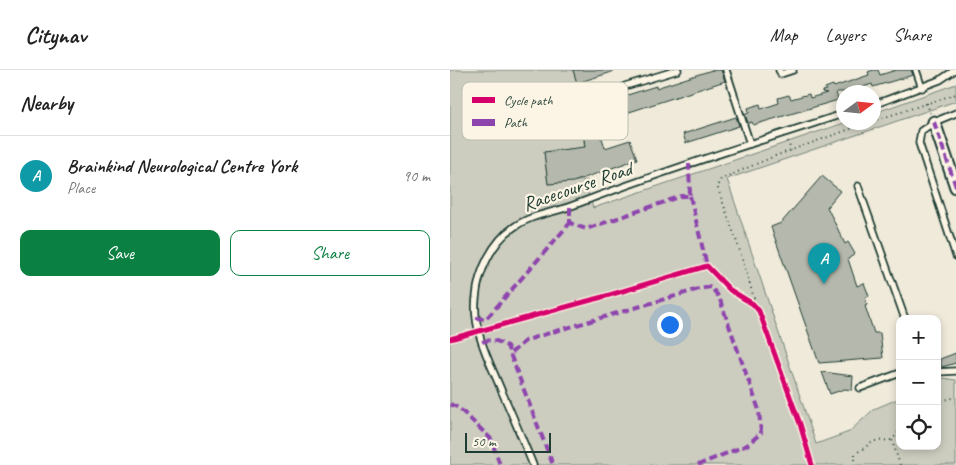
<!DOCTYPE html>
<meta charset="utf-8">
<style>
:root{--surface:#fff;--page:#f2f2f2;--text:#222;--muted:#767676;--line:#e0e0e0;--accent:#0b8043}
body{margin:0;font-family:Caveat,sans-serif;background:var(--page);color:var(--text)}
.controls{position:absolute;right:15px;bottom:15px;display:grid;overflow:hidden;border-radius:10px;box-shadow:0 2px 8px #0003}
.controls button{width:45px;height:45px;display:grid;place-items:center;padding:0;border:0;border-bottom:1px solid var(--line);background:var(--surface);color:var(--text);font:25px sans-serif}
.compass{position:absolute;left:386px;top:15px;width:45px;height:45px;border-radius:50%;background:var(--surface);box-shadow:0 2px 8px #0003;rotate:75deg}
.scale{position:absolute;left:15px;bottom:12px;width:86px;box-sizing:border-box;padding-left:5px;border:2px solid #1f3d34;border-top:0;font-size:14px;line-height:18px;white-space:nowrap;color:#1f3d34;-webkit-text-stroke:4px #fcf5e5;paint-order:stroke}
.you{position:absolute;left:219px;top:254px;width:18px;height:18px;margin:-12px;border:4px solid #fff;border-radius:50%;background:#1a73e8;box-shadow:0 0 0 8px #1a73e833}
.badge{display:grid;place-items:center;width:32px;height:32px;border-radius:50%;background:var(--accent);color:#fff;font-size:16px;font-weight:700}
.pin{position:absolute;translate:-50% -41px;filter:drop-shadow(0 1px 2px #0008)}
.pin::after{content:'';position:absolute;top:26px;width:18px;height:15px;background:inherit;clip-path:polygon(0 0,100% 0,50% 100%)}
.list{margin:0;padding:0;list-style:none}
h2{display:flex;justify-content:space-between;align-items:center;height:65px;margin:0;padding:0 20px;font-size:21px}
h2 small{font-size:16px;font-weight:400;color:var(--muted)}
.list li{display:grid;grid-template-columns:32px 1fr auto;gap:15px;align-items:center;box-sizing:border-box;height:80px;padding:0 20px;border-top:1px solid var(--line)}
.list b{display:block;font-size:19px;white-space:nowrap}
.list p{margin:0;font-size:16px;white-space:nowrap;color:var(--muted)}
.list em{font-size:16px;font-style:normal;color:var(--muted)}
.actions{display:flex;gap:10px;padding:15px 20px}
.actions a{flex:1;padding:11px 0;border:1px solid var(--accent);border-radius:10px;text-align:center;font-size:18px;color:var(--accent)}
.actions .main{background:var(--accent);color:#fff}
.icon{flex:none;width:28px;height:28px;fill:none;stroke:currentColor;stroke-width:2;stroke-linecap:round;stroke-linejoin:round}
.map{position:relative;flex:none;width:506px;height:395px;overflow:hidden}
header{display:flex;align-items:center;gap:30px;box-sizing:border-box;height:70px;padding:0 25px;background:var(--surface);border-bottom:1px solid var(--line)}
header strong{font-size:24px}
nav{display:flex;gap:28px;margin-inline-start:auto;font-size:18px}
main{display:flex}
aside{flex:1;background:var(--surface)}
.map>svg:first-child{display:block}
.green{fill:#cccdbf;stroke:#76857a}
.building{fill:#b5b9ad;stroke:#1f3d34}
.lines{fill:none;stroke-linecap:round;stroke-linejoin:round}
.lane-casing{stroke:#1f3d34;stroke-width:9}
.street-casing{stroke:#1f3d34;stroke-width:15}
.path{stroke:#1f3d34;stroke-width:2;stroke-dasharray:1 4;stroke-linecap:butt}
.lane{stroke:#fcf5e5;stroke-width:5.5}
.street{stroke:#fcf5e5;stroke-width:11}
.quiet{stroke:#8e44ad;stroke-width:4;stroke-dasharray:8 4;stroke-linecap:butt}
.cycleway-casing{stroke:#fcf5e5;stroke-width:8}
.cycleway{stroke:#d6006c;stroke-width:5}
.labels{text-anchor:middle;stroke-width:4.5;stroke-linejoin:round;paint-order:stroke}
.street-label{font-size:20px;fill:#1f3d34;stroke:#fcf5e5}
.key{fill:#fcf5e5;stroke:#babeb0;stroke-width:1}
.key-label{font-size:14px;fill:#1f3d34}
</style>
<header>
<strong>Citynav</strong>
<nav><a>Map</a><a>Layers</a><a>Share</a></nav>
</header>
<main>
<aside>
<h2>Nearby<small></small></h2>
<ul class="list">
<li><span class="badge" style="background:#0f9aa8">A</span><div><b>Brainkind Neurological Centre York</b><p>Place</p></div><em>90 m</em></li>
</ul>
<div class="actions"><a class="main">Save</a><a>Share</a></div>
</aside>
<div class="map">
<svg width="506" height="395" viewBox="0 0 506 395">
<rect width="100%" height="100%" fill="#efeada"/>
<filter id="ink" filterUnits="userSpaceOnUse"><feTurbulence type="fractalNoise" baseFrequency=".02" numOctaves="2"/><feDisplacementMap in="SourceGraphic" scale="10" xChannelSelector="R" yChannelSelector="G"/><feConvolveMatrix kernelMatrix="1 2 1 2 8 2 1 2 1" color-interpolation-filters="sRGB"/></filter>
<g filter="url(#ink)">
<polygon class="green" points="0,0 123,0 127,13 136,88 120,79 94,82 98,114 137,110 138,123 143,138 394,53 423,52 424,43 506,14 506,31 277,109 366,374 399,362 424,339 450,328 450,376 487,376 487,311 493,308 506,310 506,395 0,395"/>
<g class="building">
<polygon points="123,0 162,0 162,2 127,13"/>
<polygon points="262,0 271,0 275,11 170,45 165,29 206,16 206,18"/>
<polygon points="423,0 428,0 430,5 446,0 461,0 463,5 423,17 422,14 398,22 386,22 388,30 303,55 302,52 298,53 295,44 299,43 298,38 310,34 311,39 329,33 328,28 339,25 341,29 359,24 360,28 377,23 372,22 372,21 376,20 375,18 383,15 384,17 419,5 418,2"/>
<polygon points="146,38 150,68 152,68 155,78 180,70 187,89 123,112 98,114 94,82 135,77 131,40"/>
<polygon points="286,47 289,56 236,73 233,64"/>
<polygon points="372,106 390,121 377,137 395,174 398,172 405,184 398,189 407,216 414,213 419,226 415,228 417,235 415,236 424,263 430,263 433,288 369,293 321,157 331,153"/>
<polygon points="506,283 506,293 492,297 490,289"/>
<polygon points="372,302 403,306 402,320 395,319 380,324"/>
</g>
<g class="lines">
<defs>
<g id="lane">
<polyline points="276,0 300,74"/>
<polyline points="329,0 331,4 343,0"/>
<polyline points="466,0 472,18"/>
<polyline points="175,16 228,0"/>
<polyline points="423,35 490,10 505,0"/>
<polyline points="506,43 484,52 471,61 469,73 506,186"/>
<polyline points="408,116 455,249"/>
<polyline points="487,302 506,301"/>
<polyline points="410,318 450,303"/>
<path d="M83,395c-10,-24 -20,-49 -31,-73 -12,-30 -30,-61 -26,-94 2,-26 16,-56 38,-71 18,-13 40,-14 60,-22 89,-34 179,-62 269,-91"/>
</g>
<polyline id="street" points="484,52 506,117"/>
</defs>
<use href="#lane" class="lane-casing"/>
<use href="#street" class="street-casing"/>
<g class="path">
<polyline points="477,33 480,43"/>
<polyline points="423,51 506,24"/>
<polyline points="338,71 341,81"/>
<polyline points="307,238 289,178 267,116 271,109 325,86 420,52"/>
<polyline points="487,332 506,327"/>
<polyline points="405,395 405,384 424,371 442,370"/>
<polyline points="450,395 442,370 450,360"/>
</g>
<use href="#lane" class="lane"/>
<use href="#street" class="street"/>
<g class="quiet">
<polyline points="484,52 506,117"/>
<polyline points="240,126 257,196"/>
<polyline points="120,137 120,153 136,159 232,126 240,126 239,94"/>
<polyline points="26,248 36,249 120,153"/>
<path d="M32,272c10,-4 16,-1 25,4l46,119"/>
<polyline points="61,283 75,271 86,267 249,219 261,217 269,227 309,340 311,363 297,375 248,395"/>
<polyline points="0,334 9,338 41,369 50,395"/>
</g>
<defs>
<polyline id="cycleway" points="0,269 156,226 257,196 280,220 303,234 309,241 350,354 362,395"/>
</defs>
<use href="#cycleway" class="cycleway-casing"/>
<use href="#cycleway" class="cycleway"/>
</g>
</g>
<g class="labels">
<g class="street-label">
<text transform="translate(127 116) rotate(-19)" y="7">Racecourse Road</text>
</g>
</g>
<rect x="12" y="12" width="166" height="58" rx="8" class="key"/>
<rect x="22" y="27" width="23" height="6" fill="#d6006c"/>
<rect x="22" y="49" width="23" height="7" fill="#8e44ad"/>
<g class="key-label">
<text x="54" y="35">Cycle path</text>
<text x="54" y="57">Path</text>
</g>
</svg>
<div class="controls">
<button>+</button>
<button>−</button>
<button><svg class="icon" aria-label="locate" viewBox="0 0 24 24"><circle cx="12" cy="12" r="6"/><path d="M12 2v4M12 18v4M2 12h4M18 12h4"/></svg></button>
</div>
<svg class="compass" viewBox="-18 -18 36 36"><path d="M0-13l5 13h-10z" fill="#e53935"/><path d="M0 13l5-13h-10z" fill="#767676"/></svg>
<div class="scale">50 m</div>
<div class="you"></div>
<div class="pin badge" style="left:374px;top:214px;background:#0f9aa8">A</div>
</div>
</main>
